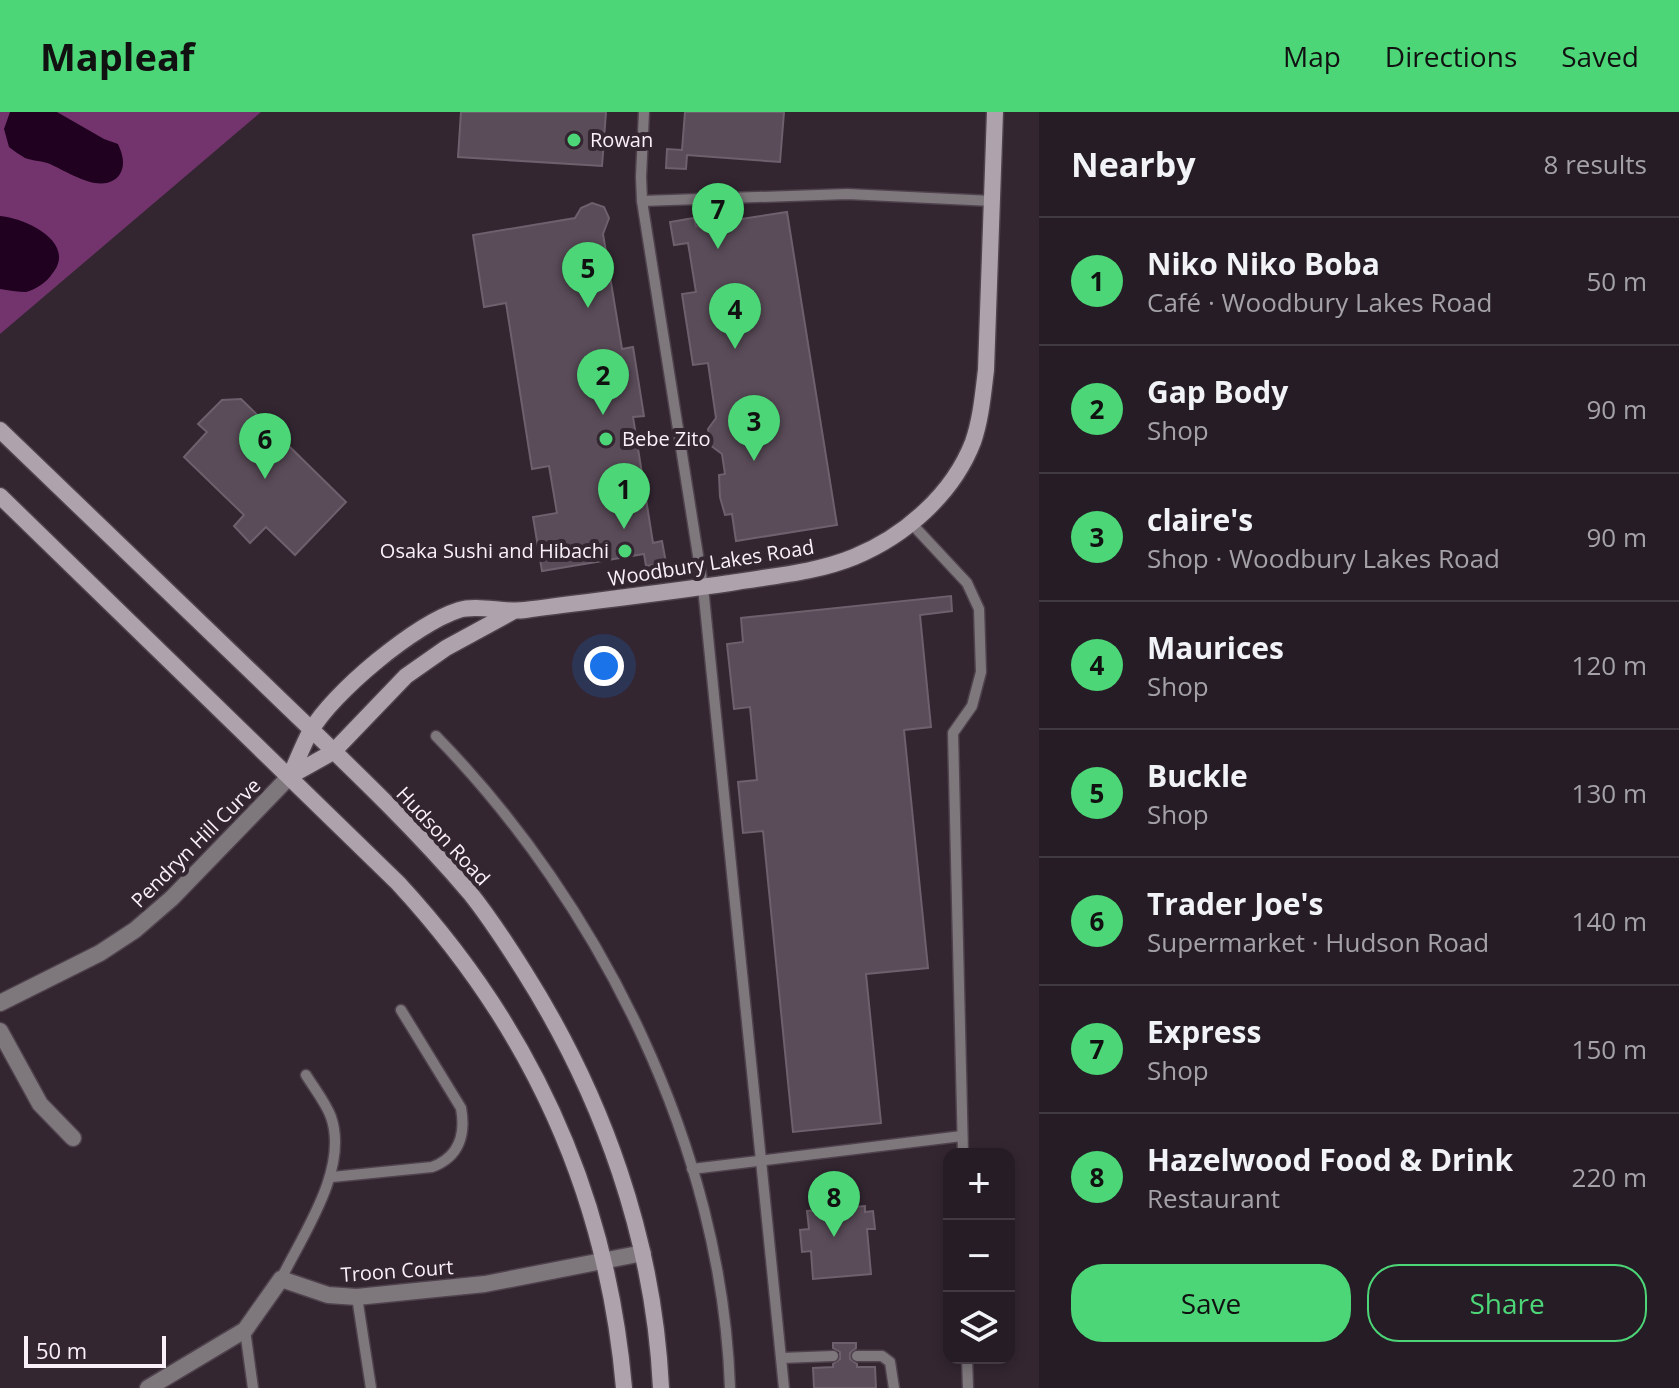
<!DOCTYPE html>
<meta charset="utf-8">
<style>
:root{--surface:#261c25;--page:#322932;--text:#f1f3f6;--muted:#a4a1a7;--line:#423a42;--accent:#4cd677}
body{margin:0;font-family:"Open Sans",sans-serif;background:var(--page);color:var(--text)}
.controls{position:absolute;right:24px;bottom:24px;display:grid;overflow:hidden;border-radius:16px;box-shadow:0 4px 12px #0003}
.controls button{width:72px;height:72px;display:grid;place-items:center;padding:0;border:0;border-bottom:2px solid var(--line);background:var(--surface);color:var(--text);font:40px sans-serif}
.scale{position:absolute;left:24px;bottom:20px;width:142px;box-sizing:border-box;padding-left:8px;border:4px solid #f9f0f8;border-top:0;font-size:22px;line-height:28px;white-space:nowrap;color:#f9f0f8;-webkit-text-stroke:6px #332631;paint-order:stroke}
.you{position:absolute;left:604px;top:554px;width:28px;height:28px;margin:-20px;border:6px solid #fff;border-radius:50%;background:#1a73e8;box-shadow:0 0 0 12px #1a73e833}
.badge{display:grid;place-items:center;width:52px;height:52px;border-radius:50%;background:var(--accent);color:#111;font-size:26px;font-weight:700}
.pin{position:absolute;translate:-50% -66px;filter:drop-shadow(0 2px 4px #0008)}
.pin::after{content:'';position:absolute;top:42px;width:28px;height:24px;background:inherit;clip-path:polygon(0 0,100% 0,50% 100%)}
.list{margin:0;padding:0;list-style:none}
h2{display:flex;justify-content:space-between;align-items:center;height:104px;margin:0;padding:0 32px;font-size:34px}
h2 small{font-size:26px;font-weight:400;color:var(--muted)}
.list li{display:grid;grid-template-columns:52px 1fr auto;gap:24px;align-items:center;box-sizing:border-box;height:128px;padding:0 32px;border-top:2px solid var(--line)}
.list b{display:block;font-size:30px;white-space:nowrap}
.list p{margin:0;font-size:26px;white-space:nowrap;color:var(--muted)}
.list em{font-size:26px;font-style:normal;color:var(--muted)}
.actions{display:flex;gap:16px;padding:24px 32px}
.actions a{flex:1;padding:18px 0;border:2px solid var(--accent);border-radius:32px;text-align:center;font-size:28px;color:var(--accent)}
.actions .main{background:var(--accent);color:#111}
.icon{flex:none;width:44px;height:44px;fill:none;stroke:currentColor;stroke-width:2;stroke-linecap:round;stroke-linejoin:round}
.map{position:relative;flex:none;width:1039px;height:1276px;overflow:hidden}
header{display:flex;align-items:center;gap:48px;box-sizing:border-box;height:112px;padding:0 40px;background:var(--accent);color:#111}
header strong{font-size:38px}
nav{display:flex;gap:44px;margin-inline-start:auto;font-size:28px}
main{display:flex}
aside{flex:1;background:var(--surface)}
.map>svg:first-child{display:block}
.green{fill:#73346e}
.water{fill:#210120}
.building{fill:#5a4c59;stroke:#6e606d;stroke-width:2}
.lines{fill:none;stroke-linecap:round;stroke-linejoin:round}
.lane-casing{stroke:#4f424d;stroke-width:13}
.street-casing{stroke:#4f424d;stroke-width:19}
.secondary-casing{stroke:#4f424d;stroke-width:19}
.lane{stroke:#7e787d;stroke-width:10}
.street{stroke:#7e787d;stroke-width:16}
.secondary{stroke:#aea3ad;stroke-width:16}
.poi-dot{fill:#4cd677;stroke:#332631;stroke-width:3}
.labels{text-anchor:middle;stroke-width:8;stroke-linejoin:round;paint-order:stroke}
.poi-label{font-size:20px;fill:#f9f0f8;stroke:#332631;text-anchor:start}
.street-label{font-size:20px;fill:#f9f0f8;stroke:#332631}
</style>
<header>
<strong>Mapleaf</strong>
<nav><a>Map</a><a>Directions</a><a>Saved</a></nav>
</header>
<main>
<div class="map">
<svg width="1039" height="1276" viewBox="0 0 1039 1276">
<rect width="100%" height="100%" fill="#332631"/>
<polygon class="green" points="0,0 261,0 0,222"/>
<g class="water">
<path d="M10,0h47l47,27 14,5c4,9 8,20 2,30 -16,23 -52,-2 -70,-10 -7,-3 -17,-3 -25,-6 -5,-3 -11,-7 -16,-11l-5,-18z"/>
<path d="M0,104c26,2 78,27 52,58 -5,8 -17,16 -26,18 -8,0 -18,-2 -26,-3z"/>
</g>
<g class="building">
<polygon points="461,0 606,0 602,54 458,45"/>
<polygon points="685,0 784,0 780,50 687,43 686,57 666,56 667,37 682,38"/>
<polygon points="592,91 604,95 609,106 603,122 622,237 633,235 644,304 633,305 653,431 662,429 666,451 646,454 644,442 542,459 533,405 557,401 549,354 532,357 506,191 484,195 473,123 575,106 581,96"/>
<polygon points="787,100 837,413 736,429 732,402 725,403 720,385 719,363 725,362 722,342 710,333 708,317 716,306 708,251 693,253 682,182 696,180 688,131 674,133 670,110 694,106 696,114"/>
<polygon points="241,287 346,390 295,443 266,415 250,431 234,414 244,403 184,345 207,320 198,312 222,288"/>
<polygon points="951,484 952,499 920,503 931,615 904,618 928,856 866,862 881,1011 793,1020 763,719 743,721 738,670 757,668 750,595 734,597 727,532 743,530 741,506"/>
<polygon points="865,1094 865,1100 873,1099 875,1117 867,1117 871,1162 813,1167 811,1139 802,1140 800,1118 809,1117 807,1099"/>
<polygon points="833,1231 856,1231 856,1236 850,1241 850,1247 857,1252 857,1255 875,1255 876,1276 814,1276 813,1256 833,1255 833,1252 840,1247 840,1240 833,1236"/>
</g>
<g class="lines">
<defs>
<g id="lane">
<polyline points="644,0 641,65 642,89 703,475 784,1276"/>
<polyline points="642,89 847,82 992,89"/>
<polyline points="911,411 967,471 979,497 981,560 972,594 953,621 963,1042"/>
<path d="M436,624c165,169 286,413 294,652"/>
<polyline points="692,1057 962,1024"/>
<path d="M332,1065l100,-10c27,-10 34,-32 29,-59l-60,-98"/>
<path d="M281,1167c22,-45 68,-110 50,-162 -5,-14 -17,-29 -25,-42"/>
<polyline points="357,1185 371,1276"/>
<polyline points="245,1218 253,1276"/>
<polyline points="857,1244 882,1244 890,1250 894,1276"/>
<polyline points="782,1246 833,1244"/>
<polyline points="967,1246 968,1276"/>
</g>
<g id="street">
<polyline points="0,891 100,841 135,818 172,786 290,664"/>
<polyline points="0,919 40,992 73,1026"/>
<polyline points="148,1276 245,1218 281,1167 328,1183 357,1185 485,1172 643,1141"/>
</g>
<g id="secondary">
<path d="M0,318c87,84 174,168 262,252 71,69 144,136 208,211 20,25 38,53 55,80 78,124 129,267 136,415"/>
<path d="M0,384l398,387c133,144 209,310 226,505"/>
<path d="M290,664c7,-15 13,-31 20,-44 23,-40 105,-108 149,-122 19,-6 45,3 66,0 68,-9 137,-17 205,-27 41,-7 85,-10 124,-26 51,-21 99,-63 119,-115 8,-23 10,-48 13,-72l9,-258"/>
<polyline points="290,664 333,640 406,564 446,536 512,500"/>
</g>
</defs>
<use href="#lane" class="lane-casing"/>
<use href="#street" class="street-casing"/>
<use href="#secondary" class="secondary-casing"/>
<use href="#lane" class="lane"/>
<use href="#street" class="street"/>
<use href="#secondary" class="secondary"/>
</g>
<g class="poi-dot">
<circle cx="574" cy="28" r="8"/>
<circle cx="606" cy="327" r="8"/>
<circle cx="625" cy="439" r="8"/>
</g>
<g class="labels">
<g class="poi-label">
<text x="590" y="35">Rowan</text>
<text x="622" y="334">Bebe Zito</text>
<text x="609" y="446" text-anchor="end">Osaka Sushi and Hibachi</text>
</g>
<g class="street-label">
<text transform="translate(711 451) rotate(-9)" y="7">Woodbury Lakes Road</text>
<text transform="translate(443 724) rotate(47)" y="7">Hudson Road</text>
<text transform="translate(196 731) rotate(-45)" y="7">Pendryn Hill Curve</text>
<text transform="translate(397 1159) rotate(-4)" y="7">Troon Court</text>
</g>
</g>
</svg>
<div class="controls">
<button>+</button>
<button>−</button>
<button><svg class="icon" aria-label="layers" viewBox="0 0 24 24"><path d="M12 4l9 5-9 5-9-5zM3 14l9 5 9-5"/></svg></button>
</div>
<div class="scale">50 m</div>
<div class="you"></div>
<div class="pin badge" style="left:624px;top:417px">1</div>
<div class="pin badge" style="left:603px;top:303px">2</div>
<div class="pin badge" style="left:754px;top:349px">3</div>
<div class="pin badge" style="left:735px;top:237px">4</div>
<div class="pin badge" style="left:588px;top:196px">5</div>
<div class="pin badge" style="left:265px;top:367px">6</div>
<div class="pin badge" style="left:718px;top:137px">7</div>
<div class="pin badge" style="left:834px;top:1125px">8</div>
</div>
<aside>
<h2>Nearby<small>8 results</small></h2>
<ul class="list">
<li><span class="badge">1</span><div><b>Niko Niko Boba</b><p>Café · Woodbury Lakes Road</p></div><em>50 m</em></li>
<li><span class="badge">2</span><div><b>Gap Body</b><p>Shop</p></div><em>90 m</em></li>
<li><span class="badge">3</span><div><b>claire's</b><p>Shop · Woodbury Lakes Road</p></div><em>90 m</em></li>
<li><span class="badge">4</span><div><b>Maurices</b><p>Shop</p></div><em>120 m</em></li>
<li><span class="badge">5</span><div><b>Buckle</b><p>Shop</p></div><em>130 m</em></li>
<li><span class="badge">6</span><div><b>Trader Joe's</b><p>Supermarket · Hudson Road</p></div><em>140 m</em></li>
<li><span class="badge">7</span><div><b>Express</b><p>Shop</p></div><em>150 m</em></li>
<li><span class="badge">8</span><div><b>Hazelwood Food &amp; Drink</b><p>Restaurant</p></div><em>220 m</em></li>
</ul>
<div class="actions"><a class="main">Save</a><a>Share</a></div>
</aside>
</main>
